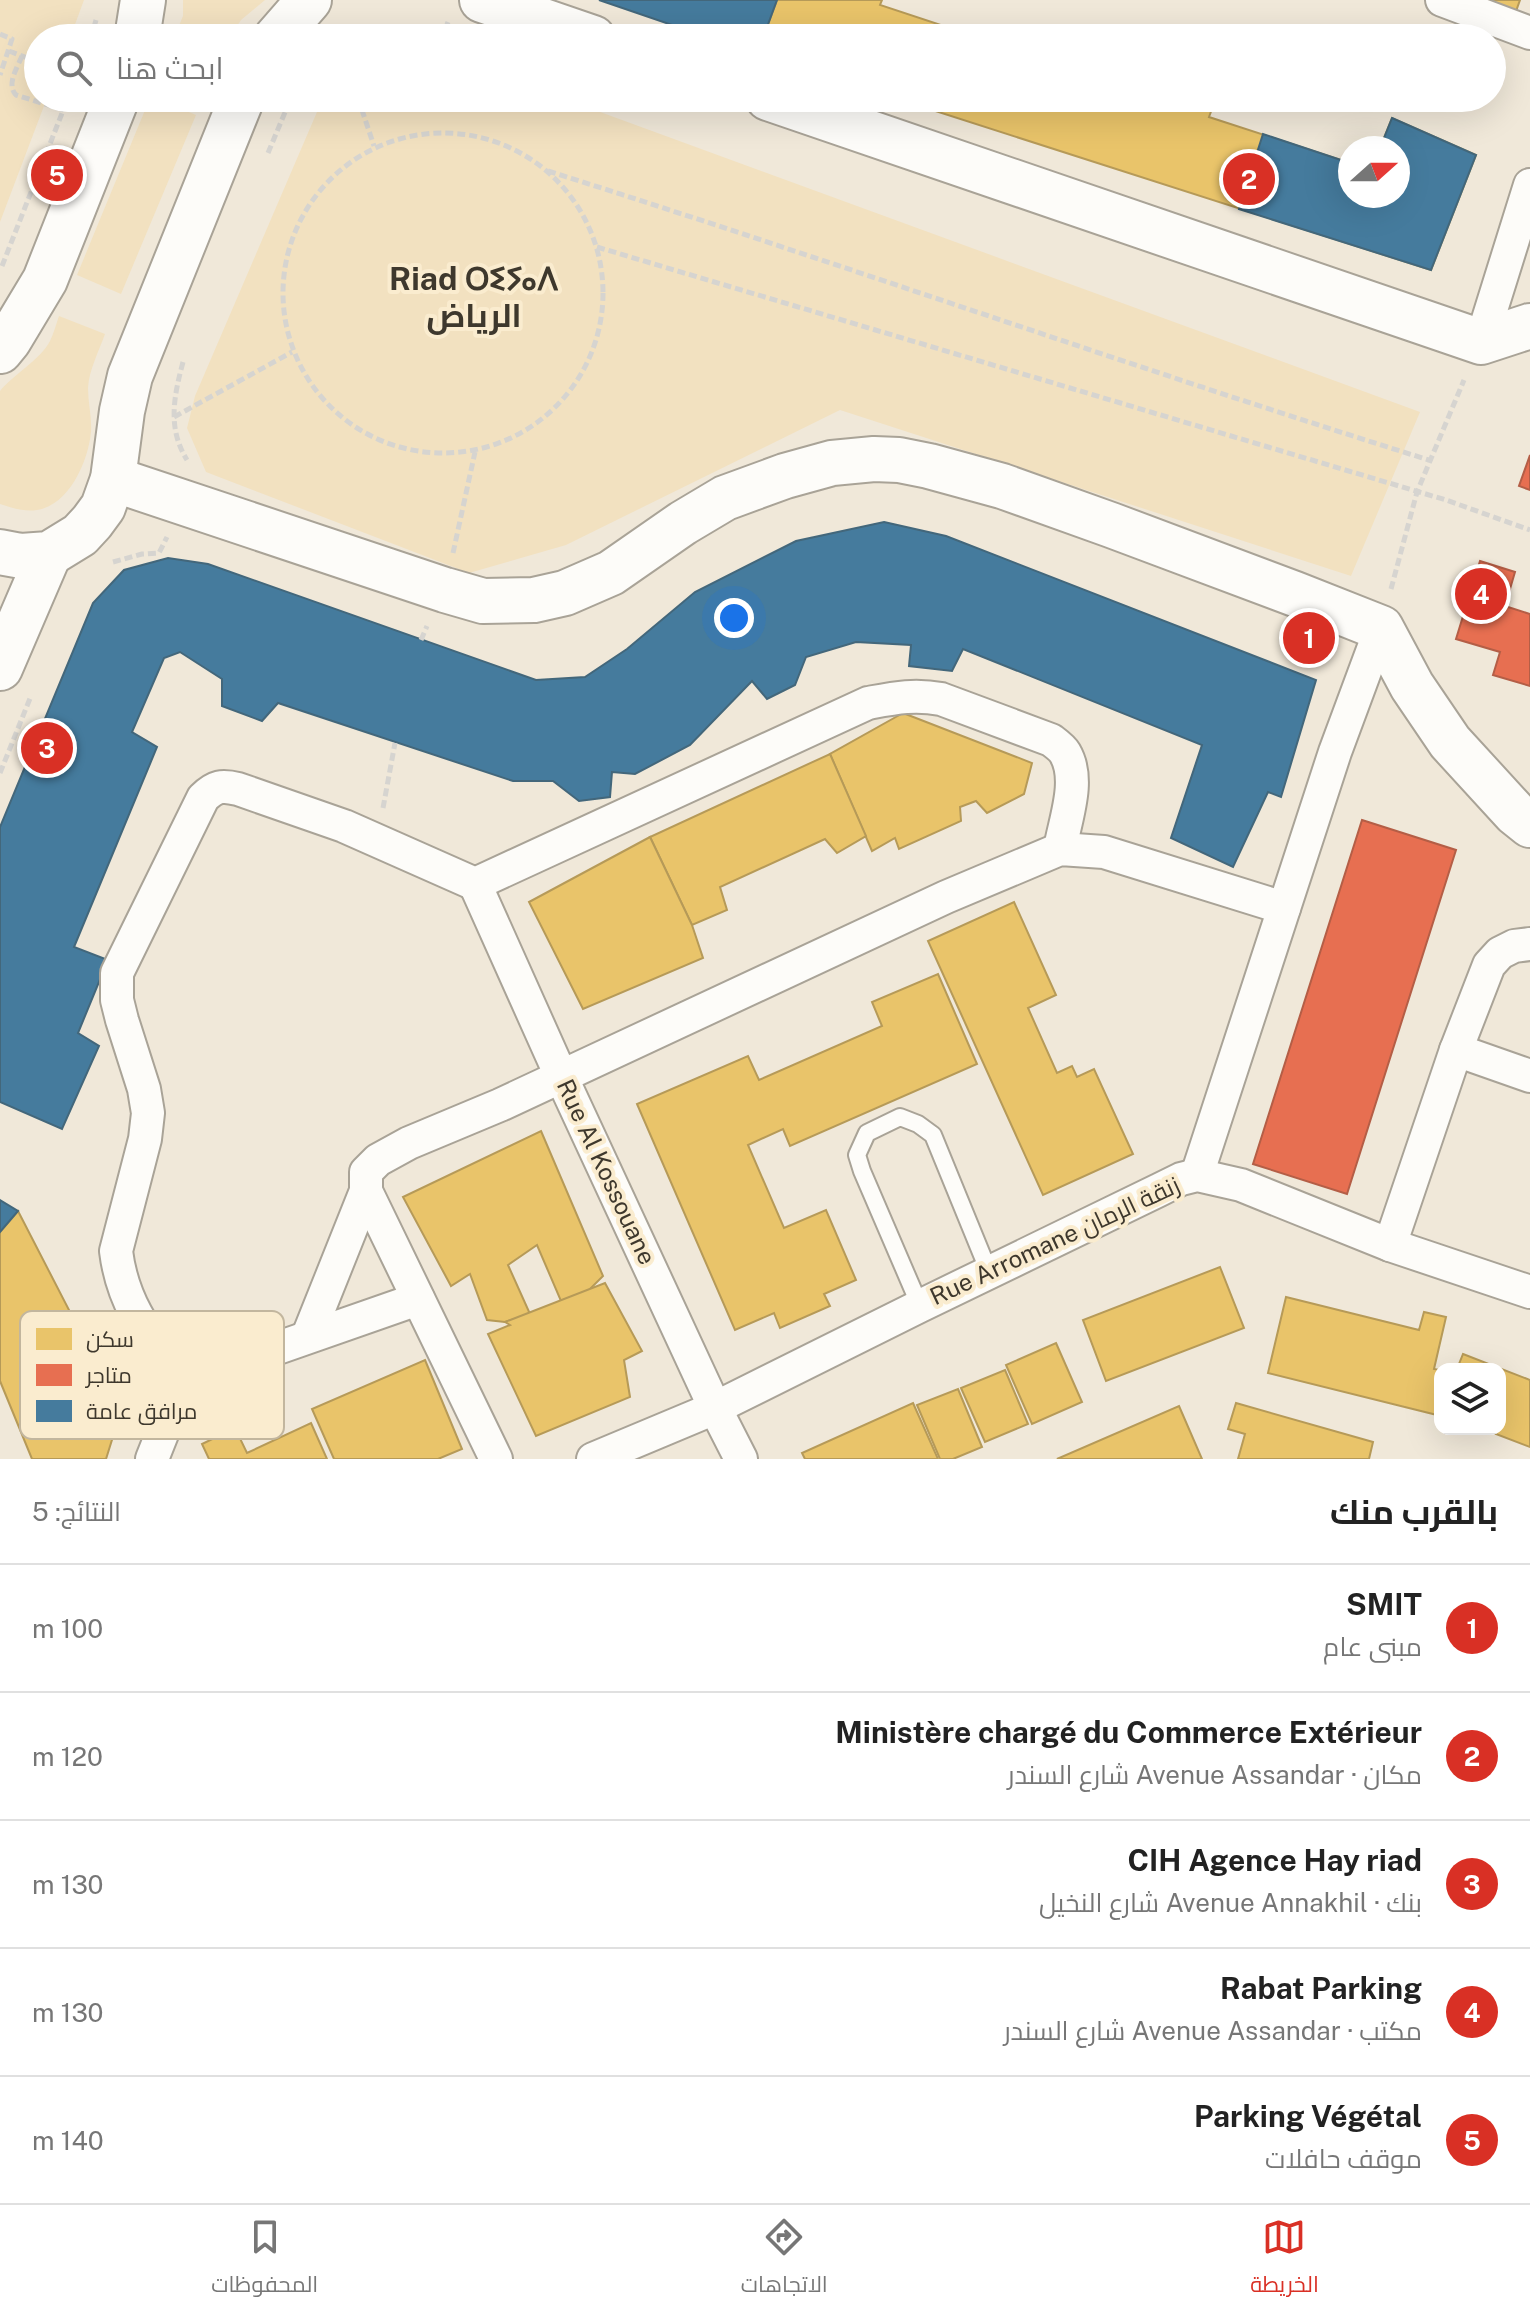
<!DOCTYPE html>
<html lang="ar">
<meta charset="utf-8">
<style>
:root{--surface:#fff;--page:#f6f6f6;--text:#222;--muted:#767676;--line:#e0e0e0;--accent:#d93025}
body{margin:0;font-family:"Public Sans",Cairo,"Noto Sans Tifinagh",sans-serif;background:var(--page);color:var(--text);direction:rtl}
.controls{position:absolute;right:24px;bottom:24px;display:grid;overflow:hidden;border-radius:16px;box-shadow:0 8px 32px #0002}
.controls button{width:72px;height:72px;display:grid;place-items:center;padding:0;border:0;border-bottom:2px solid var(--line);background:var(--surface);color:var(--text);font:40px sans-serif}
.compass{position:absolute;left:1338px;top:136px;width:72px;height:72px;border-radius:50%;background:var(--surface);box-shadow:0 8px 32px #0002;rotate:69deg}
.you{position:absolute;left:734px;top:618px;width:28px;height:28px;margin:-20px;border:6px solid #fff;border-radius:50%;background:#1a73e8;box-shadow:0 0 0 12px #1a73e833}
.badge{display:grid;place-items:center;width:52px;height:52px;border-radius:50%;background:var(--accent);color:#fff;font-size:26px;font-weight:700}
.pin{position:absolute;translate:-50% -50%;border:4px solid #fff;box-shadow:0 2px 8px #0006}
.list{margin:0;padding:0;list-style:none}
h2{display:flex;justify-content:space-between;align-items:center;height:104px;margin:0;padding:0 32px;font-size:34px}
h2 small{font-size:26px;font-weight:400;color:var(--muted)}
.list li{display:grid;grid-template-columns:52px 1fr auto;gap:24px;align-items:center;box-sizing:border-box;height:128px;padding:0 32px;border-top:2px solid var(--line)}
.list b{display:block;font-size:30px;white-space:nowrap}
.list p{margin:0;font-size:26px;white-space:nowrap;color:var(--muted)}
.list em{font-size:26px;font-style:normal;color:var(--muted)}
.icon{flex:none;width:44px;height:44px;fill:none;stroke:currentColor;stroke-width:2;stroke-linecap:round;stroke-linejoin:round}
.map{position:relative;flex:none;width:1530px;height:1459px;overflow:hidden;direction:ltr}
.search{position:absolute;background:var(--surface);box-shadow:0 8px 32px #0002;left:24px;right:24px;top:24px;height:88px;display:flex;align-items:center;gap:20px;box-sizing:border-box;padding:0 28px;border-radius:44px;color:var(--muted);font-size:30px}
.sheet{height:744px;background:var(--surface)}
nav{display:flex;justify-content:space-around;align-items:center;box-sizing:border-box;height:112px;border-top:2px solid var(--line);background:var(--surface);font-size:22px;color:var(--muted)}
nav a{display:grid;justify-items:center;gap:4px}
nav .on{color:var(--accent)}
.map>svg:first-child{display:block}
.green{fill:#f2e1c0}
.homes{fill:#e9c46a;stroke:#b69a58;stroke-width:2}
.shops{fill:#e76f51;stroke:#b45e46;stroke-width:2}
.public{fill:#457b9d;stroke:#43677b;stroke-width:2}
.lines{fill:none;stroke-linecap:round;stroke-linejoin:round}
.lane-casing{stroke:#a9a397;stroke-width:20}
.street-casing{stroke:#a9a397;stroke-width:36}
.secondary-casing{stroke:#a9a397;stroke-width:48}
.primary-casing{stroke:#a9a397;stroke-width:48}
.path{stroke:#d6d4d0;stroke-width:5;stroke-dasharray:8 4;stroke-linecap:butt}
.lane{stroke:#fdfcf9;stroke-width:16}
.street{stroke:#fdfcf9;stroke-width:32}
.secondary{stroke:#fdfcf9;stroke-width:44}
.primary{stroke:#fdfcf9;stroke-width:44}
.labels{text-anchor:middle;stroke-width:8;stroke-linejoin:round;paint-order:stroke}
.street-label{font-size:24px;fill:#3e382d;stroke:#faeccf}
.district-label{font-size:32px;font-weight:bold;fill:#3e382d;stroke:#faeccf}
.key{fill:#faeccf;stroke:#c2b69e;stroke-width:2}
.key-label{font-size:22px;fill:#3e382d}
</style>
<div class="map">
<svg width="1530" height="1459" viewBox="0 0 1530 1459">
<rect width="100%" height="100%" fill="#f0e8d9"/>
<g class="green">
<polygon points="0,0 84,0 70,38 38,38 38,98 47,98 0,222"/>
<polygon points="183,0 265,0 241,20 229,38 174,38 183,16"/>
<polygon points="150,98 156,98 196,115 121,294 77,275"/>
<polygon points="323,98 562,98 1420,412 1351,576 840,410 566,545 469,573 206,472 187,428 195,396"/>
<path d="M59,316l46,18c-6,17 -16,36 -17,54 0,15 4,29 3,44 -3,30 -22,73 -54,78 -13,2 -25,-2 -37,-6v-113c14,-17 40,-31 50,-50 4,-8 6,-17 9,-25z"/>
</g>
<g class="homes">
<polygon points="777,0 882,0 880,5 980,38 763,38"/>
<polygon points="1474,0 1520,0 1514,17"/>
<polygon points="895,98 1216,98 1209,117 1350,163 1350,196 1398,196 1398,148 1380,148 1392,118 1476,155 1431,270"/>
<polygon points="903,713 1032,763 1024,794 987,813 976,801 960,807 961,821 899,849 895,838 872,851 830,754"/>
<polygon points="830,754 866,836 837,853 825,839 720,887 727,910 692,925 650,837"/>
<polygon points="650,837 692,925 703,958 583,1009 529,902"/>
<polygon points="1014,902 1056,995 1028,1008 1057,1073 1072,1066 1077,1077 1094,1069 1133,1154 1043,1195 928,941"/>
<polygon points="938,974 977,1064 790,1146 783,1129 748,1145 784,1228 826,1210 856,1280 824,1294 830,1306 780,1328 774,1313 735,1330 637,1104 748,1056 759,1080 882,1026 872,1002"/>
<polygon points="541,1131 603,1276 589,1290 561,1301 537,1245 508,1265 530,1314 505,1322 487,1320 470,1274 451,1286 403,1197"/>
<polygon points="18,1211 121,1411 106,1459 32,1459 0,1381 0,1232"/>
<polygon points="1220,1267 1244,1328 1106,1381 1083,1320"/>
<polygon points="605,1283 642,1351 624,1360 630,1397 536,1436 488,1334 510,1325 505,1322"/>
<polygon points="1286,1297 1419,1330 1424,1312 1446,1317 1434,1369 1440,1370 1440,1405 1437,1415 1268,1373"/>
<polygon points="1056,1343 1082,1402 1032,1424 1006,1365"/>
<polygon points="1463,1354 1530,1380 1530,1447 1483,1429 1500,1429 1500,1369 1457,1369"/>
<polygon points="425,1360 462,1449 438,1459 334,1459 312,1409"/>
<polygon points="1005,1370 1028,1424 985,1442 961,1388"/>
<polygon points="958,1389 982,1447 953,1459 940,1459 917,1405"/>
<polygon points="913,1403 938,1459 805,1459 802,1453"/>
<polygon points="1236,1403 1373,1442 1369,1459 1238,1459 1245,1434 1228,1429"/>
<polygon points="1179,1406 1202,1459 1057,1459"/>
<polygon points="311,1423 327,1459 209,1459 202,1444 235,1428 247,1453"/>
</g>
<g class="shops">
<polygon points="1530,455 1530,490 1519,486"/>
<polygon points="1480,561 1515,572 1505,606 1530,614 1530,686 1493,675 1500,652 1456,639"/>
<polygon points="1362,820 1456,850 1347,1194 1253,1164"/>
</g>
<g class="public">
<polygon points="599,0 777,0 763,38 710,38"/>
<polygon points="1392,118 1476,155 1431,270 1239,209 1263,134 1350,163 1350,196 1398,196 1398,148 1380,148"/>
<polygon points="884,522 946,536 1316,680 1281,797 1268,792 1233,867 1171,838 1202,745 963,649 952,671 909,666 911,645 856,642 806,657 795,685 767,699 752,681 690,745 635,774 612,772 610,797 579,801 553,781 513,781 278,703 262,721 222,706 222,679 180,652 164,658 132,732 157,747 74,947 108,960 78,1033 99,1046 62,1129 0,1102 0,827 93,603 124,570 168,558 208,564 536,680 585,677 627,649 695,592 796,541"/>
<polygon points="0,1200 18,1211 0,1232"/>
</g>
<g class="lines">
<defs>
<polyline id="lane" points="920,1306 862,1171 857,1155 867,1133 900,1117 918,1124 933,1135 989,1272"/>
<g id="street">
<polyline points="1442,0 1530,33"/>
<polyline points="1481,342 1530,185"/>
<polyline points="475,884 561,1076 715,1408 741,1459"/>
<polyline points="1456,1050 1530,1076"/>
<polyline points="1197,1175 1335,752 1381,628"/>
<polyline points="1390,1245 1456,1050 1489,965 1500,953 1514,946 1530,944"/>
<polyline points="308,1336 366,1191"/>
<path d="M183,1381c-33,-44 -60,-74 -67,-130l29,-112 3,-26 -4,-24 -22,-69 -5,-20v-27l86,-175c12,-12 19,-13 35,-9l106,37 131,58 393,-181c27,-5 46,-9 73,-4l110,41c4,3 11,8 14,13 16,27 0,67 -5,96"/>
<polyline points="152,1459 183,1381 418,1299"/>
<polyline points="496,1459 366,1191 366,1172 378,1160 409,1143 500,1105 946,897 1060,849 1104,852 1284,908"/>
<polyline points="593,1459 715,1408 920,1306 1159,1190 1181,1179 1197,1175 1241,1185 1390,1245 1530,1292"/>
</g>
<g id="secondary">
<polyline points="482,0 593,38"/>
<polyline points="768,98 1481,342 1530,326"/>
<polyline points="113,479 445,590 483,601 534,600 565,593 611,573 683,523 725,498 785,476 832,463 874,459 899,460 929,466 1002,486 1111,525 1295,594 1381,628 1412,686 1450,742 1515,813 1530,825"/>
</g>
<g id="primary">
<polyline points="137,38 143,0"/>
<polyline points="276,38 309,0"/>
<polyline points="0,351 9,340 45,280 117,98"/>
<polyline points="0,552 21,556 49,554 80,535 92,522 103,507 113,479 122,411 130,376 242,98"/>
<polyline points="0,668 49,554"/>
</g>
</defs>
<use href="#lane" class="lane-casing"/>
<use href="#street" class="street-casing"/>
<use href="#secondary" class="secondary-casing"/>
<use href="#primary" class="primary-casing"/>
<g class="path">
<polyline points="0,34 12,39 0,75"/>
<polyline points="91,38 96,20"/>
<polyline points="362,38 400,29 442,38 448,22"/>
<polyline points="9,51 38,62"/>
<path d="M22,56c-5,12 -16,29 -6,39l48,15"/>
<polyline points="358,98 374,146"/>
<circle cx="443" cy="293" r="160"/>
<polyline points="268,153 291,98"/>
<path d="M548,171c295,93 586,197 881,289"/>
<polyline points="597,247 1446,500 1530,530"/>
<polyline points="2,266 68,98"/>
<path d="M183,362c-9,34 -16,66 4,98"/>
<polyline points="174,417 292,352"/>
<polyline points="453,553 475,452"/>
<polyline points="113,562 142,554 159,553 167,537"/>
<polyline points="1391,589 1417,492 1464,380"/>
<polyline points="421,640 427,626"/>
<polyline points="0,773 31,696"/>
<polyline points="383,808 395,743"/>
</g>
<use href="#lane" class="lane"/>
<use href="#street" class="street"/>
<use href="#secondary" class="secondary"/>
<use href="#primary" class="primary"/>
</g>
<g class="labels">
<g class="street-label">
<text transform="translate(606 1172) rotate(65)" y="8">Rue Al Kossouane</text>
<text transform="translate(1055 1241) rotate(-25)" y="8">Rue Arromane زنقة الرمان</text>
</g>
<g class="district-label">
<text x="474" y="290">Riad ⵔⵉⵢⴰⴷ<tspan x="474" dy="37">الرياض</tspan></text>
</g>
</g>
<rect x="20" y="1311" width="264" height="128" rx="12" class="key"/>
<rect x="36" y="1328" width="36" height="22" fill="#e9c46a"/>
<rect x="36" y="1364" width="36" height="22" fill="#e76f51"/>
<rect x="36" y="1400" width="36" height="22" fill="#457b9d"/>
<g class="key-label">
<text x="86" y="1347">سكن</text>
<text x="86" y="1383">متاجر</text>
<text x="86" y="1419">مرافق عامة</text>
</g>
</svg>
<div class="controls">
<button><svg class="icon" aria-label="layers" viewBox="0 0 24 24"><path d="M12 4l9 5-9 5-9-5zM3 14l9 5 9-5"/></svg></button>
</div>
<svg class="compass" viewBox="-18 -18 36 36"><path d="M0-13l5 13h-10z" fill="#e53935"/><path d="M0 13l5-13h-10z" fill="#767676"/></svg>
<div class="you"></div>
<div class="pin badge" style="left:1309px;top:638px">1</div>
<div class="pin badge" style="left:1249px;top:179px">2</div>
<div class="pin badge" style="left:47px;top:748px">3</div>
<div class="pin badge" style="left:1481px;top:594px">4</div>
<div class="pin badge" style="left:57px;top:175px">5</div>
<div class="search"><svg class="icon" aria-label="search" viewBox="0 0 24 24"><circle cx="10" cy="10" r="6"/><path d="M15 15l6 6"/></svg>ابحث هنا</div>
</div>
<section class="sheet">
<h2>بالقرب منك<small>النتائج: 5</small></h2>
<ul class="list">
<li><span class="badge">1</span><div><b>SMIT</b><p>مبنى عام</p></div><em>100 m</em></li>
<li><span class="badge">2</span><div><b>Ministère chargé du Commerce Extérieur</b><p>مكان · Avenue Assandar شارع السندر</p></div><em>120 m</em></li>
<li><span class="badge">3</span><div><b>CIH Agence Hay riad</b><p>بنك · Avenue Annakhil شارع النخيل</p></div><em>130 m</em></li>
<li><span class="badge">4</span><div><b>Rabat Parking</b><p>مكتب · Avenue Assandar شارع السندر</p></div><em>130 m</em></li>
<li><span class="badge">5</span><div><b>Parking Végétal</b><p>موقف حافلات</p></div><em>140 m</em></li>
</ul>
</section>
<nav>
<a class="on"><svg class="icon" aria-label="map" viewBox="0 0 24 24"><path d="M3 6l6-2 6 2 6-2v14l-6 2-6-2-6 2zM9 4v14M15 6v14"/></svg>الخريطة</a>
<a><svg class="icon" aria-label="directions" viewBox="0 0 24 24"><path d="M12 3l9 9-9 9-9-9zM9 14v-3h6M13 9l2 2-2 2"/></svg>الاتجاهات</a>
<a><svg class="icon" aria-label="saved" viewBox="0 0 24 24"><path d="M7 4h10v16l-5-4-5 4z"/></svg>المحفوظات</a>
</nav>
